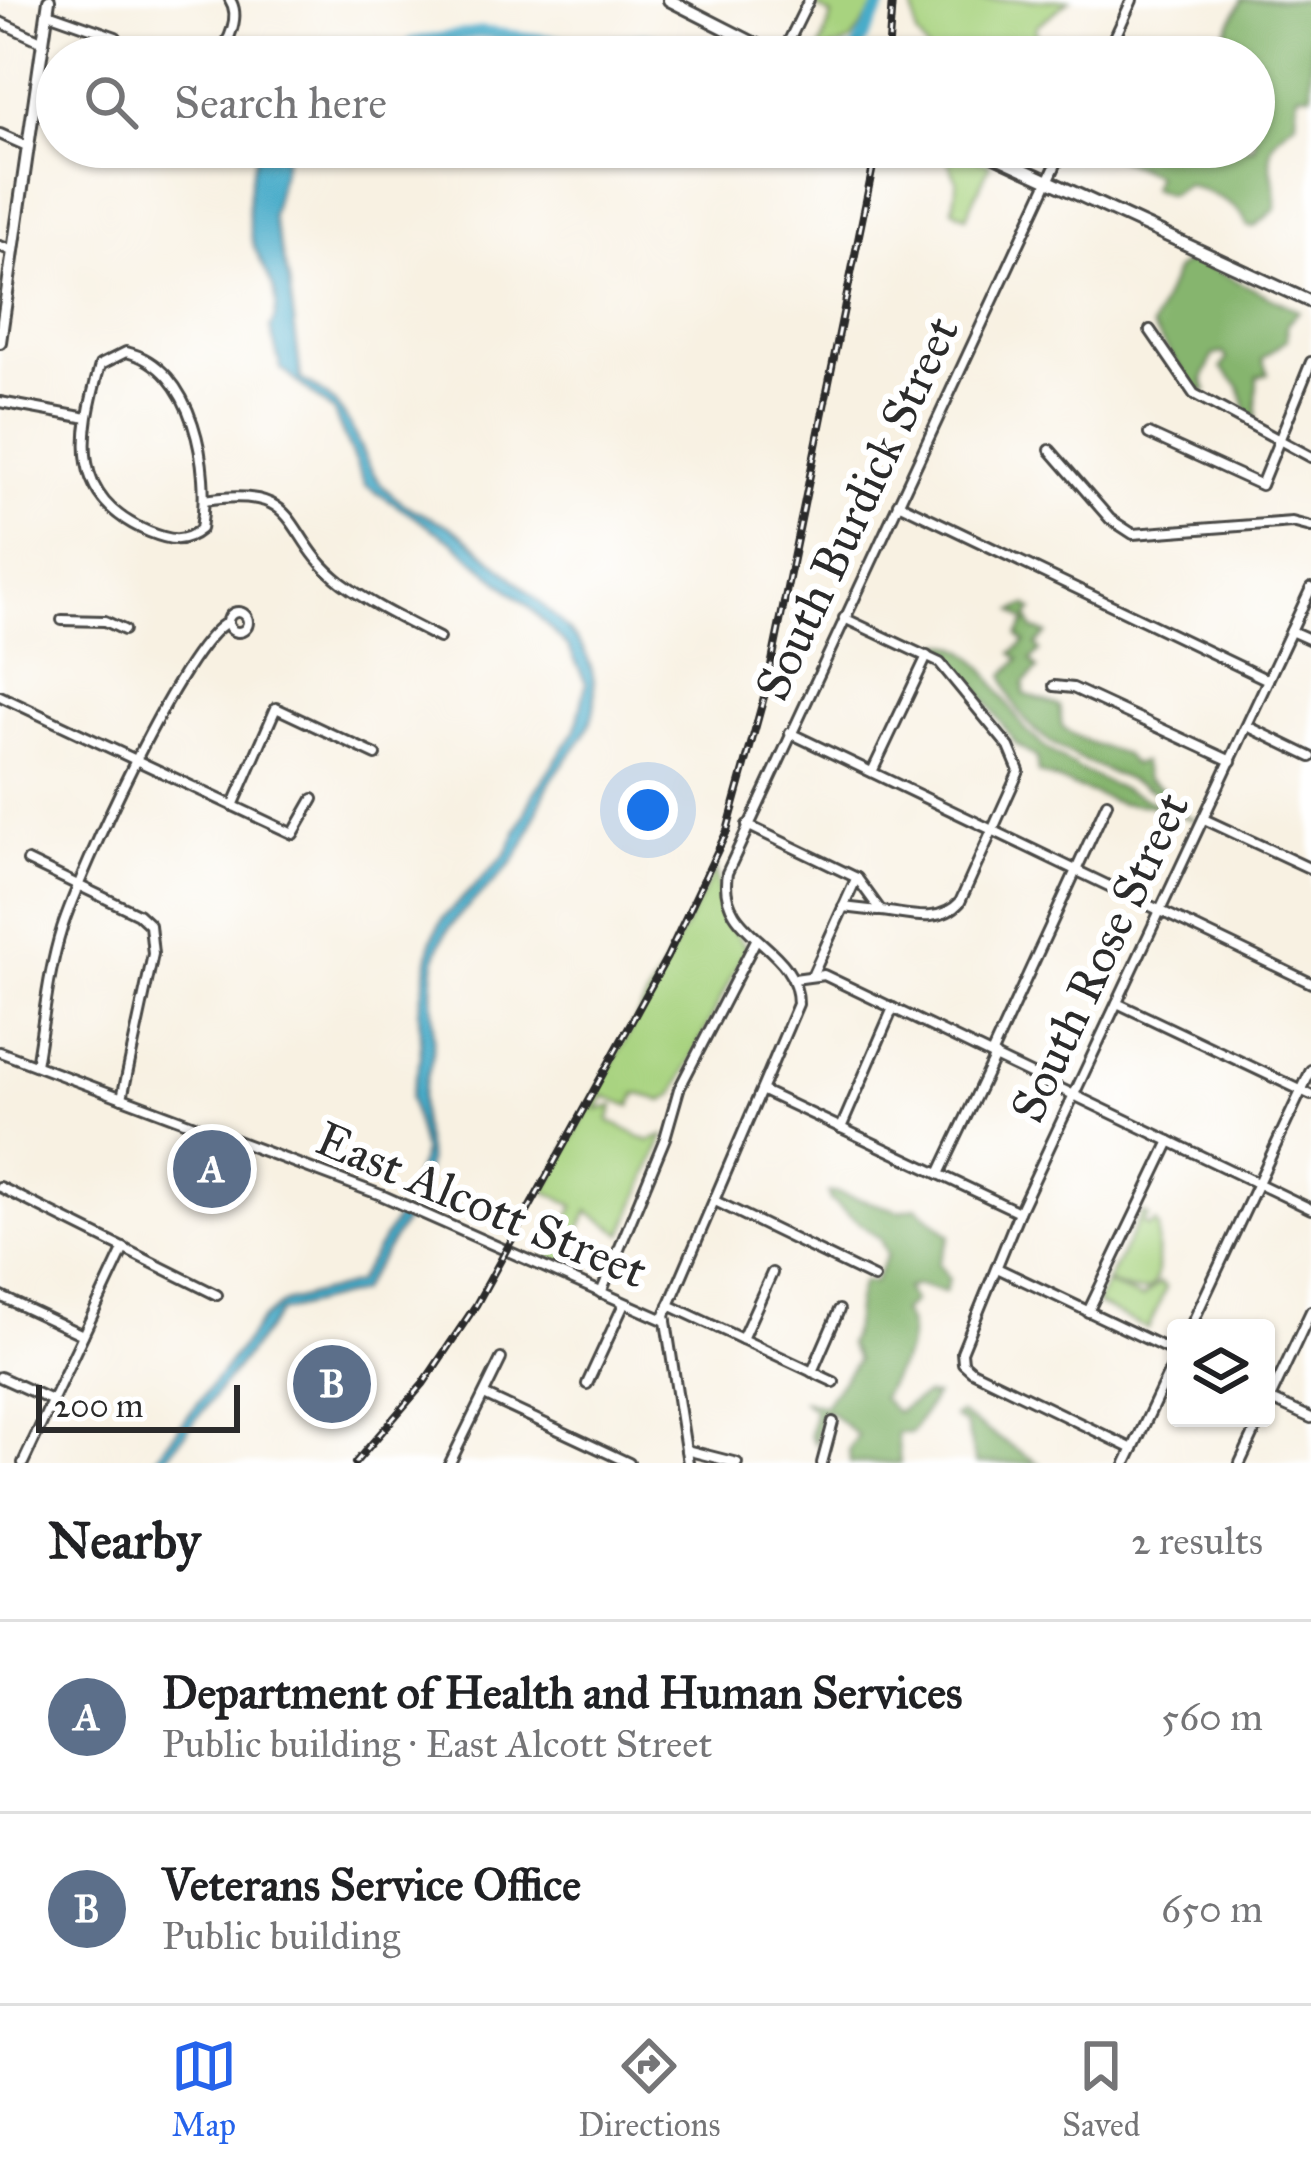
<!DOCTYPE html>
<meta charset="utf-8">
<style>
:root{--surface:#fff;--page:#f6f6f6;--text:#202124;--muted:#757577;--line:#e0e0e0;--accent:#2563eb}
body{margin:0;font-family:"IM FELL Great Primer",serif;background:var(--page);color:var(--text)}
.controls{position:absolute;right:36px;bottom:36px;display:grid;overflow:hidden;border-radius:12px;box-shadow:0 3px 9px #0004}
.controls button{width:108px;height:108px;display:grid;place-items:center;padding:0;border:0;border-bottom:3px solid var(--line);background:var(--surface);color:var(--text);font:60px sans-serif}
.scale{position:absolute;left:36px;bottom:30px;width:204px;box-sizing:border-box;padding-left:12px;border:6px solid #2b2b2b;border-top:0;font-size:33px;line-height:42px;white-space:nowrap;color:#2b2b2b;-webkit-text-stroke:9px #fff;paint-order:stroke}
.you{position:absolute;left:648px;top:810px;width:42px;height:42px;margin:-30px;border:9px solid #fff;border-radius:50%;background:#1a73e8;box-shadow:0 0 0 18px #1a73e833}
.badge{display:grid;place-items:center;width:78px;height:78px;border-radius:50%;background:var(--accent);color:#fff;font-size:39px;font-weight:700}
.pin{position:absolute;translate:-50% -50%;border:6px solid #fff;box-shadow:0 3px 12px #0006}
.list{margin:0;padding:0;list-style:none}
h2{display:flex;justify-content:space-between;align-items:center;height:156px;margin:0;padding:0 48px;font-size:51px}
h2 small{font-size:39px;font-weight:400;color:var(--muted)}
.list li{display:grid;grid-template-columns:78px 1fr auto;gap:36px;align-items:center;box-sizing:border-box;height:192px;padding:0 48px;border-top:3px solid var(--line)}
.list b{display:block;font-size:45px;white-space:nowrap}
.list p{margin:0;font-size:39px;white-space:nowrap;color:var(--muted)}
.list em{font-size:39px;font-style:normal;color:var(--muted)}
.icon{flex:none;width:66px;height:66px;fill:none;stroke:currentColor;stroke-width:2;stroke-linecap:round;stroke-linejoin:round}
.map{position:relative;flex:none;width:1311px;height:1463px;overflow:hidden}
.search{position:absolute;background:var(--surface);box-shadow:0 3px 9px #0004;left:36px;right:36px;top:36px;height:132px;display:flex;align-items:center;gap:30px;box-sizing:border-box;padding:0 42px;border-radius:66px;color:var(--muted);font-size:45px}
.sheet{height:540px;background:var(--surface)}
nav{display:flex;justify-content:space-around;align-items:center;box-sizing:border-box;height:168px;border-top:3px solid var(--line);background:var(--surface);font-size:33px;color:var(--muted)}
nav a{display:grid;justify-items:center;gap:6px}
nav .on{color:var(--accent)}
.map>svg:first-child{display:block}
.green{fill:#a8d37f;stroke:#6a7f55;stroke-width:3}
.forest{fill:#86b56e;stroke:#58704c;stroke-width:3}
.water{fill:#49acc9;stroke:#3a6c7a;stroke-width:3}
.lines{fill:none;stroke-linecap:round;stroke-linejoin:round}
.river{stroke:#49acc9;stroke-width:12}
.street-casing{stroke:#4a4946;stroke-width:14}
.secondary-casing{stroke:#4a4946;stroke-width:16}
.street{stroke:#fff;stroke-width:8}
.secondary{stroke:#fff;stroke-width:10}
.rail-casing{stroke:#2b2b2b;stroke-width:8}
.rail{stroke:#fff;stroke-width:3;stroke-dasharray:9;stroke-linecap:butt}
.labels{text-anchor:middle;stroke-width:12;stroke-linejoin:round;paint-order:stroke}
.street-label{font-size:48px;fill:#2b2b2b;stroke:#fff}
</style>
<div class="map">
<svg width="1311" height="1463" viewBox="0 0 1311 1463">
<rect width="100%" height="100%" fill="#fff"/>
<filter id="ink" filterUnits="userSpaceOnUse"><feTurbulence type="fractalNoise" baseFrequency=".00833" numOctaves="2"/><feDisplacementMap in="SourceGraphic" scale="24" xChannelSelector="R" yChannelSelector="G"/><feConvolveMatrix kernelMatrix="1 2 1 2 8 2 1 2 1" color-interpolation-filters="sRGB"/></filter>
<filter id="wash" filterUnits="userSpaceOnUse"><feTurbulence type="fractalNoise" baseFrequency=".004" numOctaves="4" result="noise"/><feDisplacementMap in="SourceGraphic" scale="48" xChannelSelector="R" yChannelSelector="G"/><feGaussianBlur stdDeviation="2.7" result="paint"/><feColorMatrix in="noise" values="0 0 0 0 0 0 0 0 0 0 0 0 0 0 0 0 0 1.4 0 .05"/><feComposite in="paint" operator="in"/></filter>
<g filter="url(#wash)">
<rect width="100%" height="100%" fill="#f8f1e2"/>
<g class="green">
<polygon points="816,0 880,0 851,42 818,54 832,16 813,5"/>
<polygon points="912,0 1070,0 1036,26 1038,57 932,57 917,35"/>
<polygon points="942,147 990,164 966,217 953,209 957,181"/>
<polygon points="716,868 721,915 746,947 674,1094 663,1101 637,1093 631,1106 604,1096 596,1110 614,1106 609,1121 649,1141 664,1136 623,1234 588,1211 564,1264 544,1254 552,1254 574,1206 545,1191"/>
<path d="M1143,1212l5,4 -6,7 6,4 7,-5 3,5c-4,46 13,82 -51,55z"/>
<polygon points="1160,1283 1166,1288 1148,1329 1097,1304 1106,1284 1142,1298"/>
</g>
<g class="forest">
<path d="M1242,0h69v94l-13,-1 -2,28c-44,28 -18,45 -20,88l-22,18 -7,-2c-5,-21 -41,-34 -61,-41l-17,11 -18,-7 5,-13 -65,-28h163v-90h-52l19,-15z"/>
<polygon points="1192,259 1299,311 1287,324 1287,339 1262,359 1268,374 1257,377 1256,418 1249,418 1239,386 1221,368 1227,359 1223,353 1213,355 1203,380 1207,391 1196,391 1152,327 1176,269"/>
<path d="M1027,605l6,5 -5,5 4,14 15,5 -11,11 4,6 -9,9 7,9 -14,14v11l35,12 3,20c19,17 43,21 63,29l8,10 9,-3 5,17 19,12 2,8c-56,-33 -150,-46 -164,-124l15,-16 -7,-6 13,-11 -7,-6 8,-15 -12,-10z"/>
<path d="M943,643c42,4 59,63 87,91 45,44 110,59 165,86l-39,-14 -38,-3 -80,-30 -1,-15 -21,-14 -41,-59 -35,-38z"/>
<path d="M834,1192l66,19 17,-4 33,29 -12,27 11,16 -4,13 -28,-7 -11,3 7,14 -11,10c23,31 -9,58 -20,86l14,14 29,-17 10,1 -24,37h-14l3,30h-50l-1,-14 9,-13 -29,-25 -9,3 -4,30 -6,-8 4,-26 -12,-10 22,6 33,-46 -9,-16c11,-21 4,-42 15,-62l11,1 13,-28 -7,-16 -50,-39 -2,-7z"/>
<polygon points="959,1413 1038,1463 976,1463 966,1425 954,1417"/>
</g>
<g class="water">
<path d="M260,147h28l-16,69 17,66 12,97c73,37 43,86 105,126 13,9 28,13 41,20 26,15 120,99 135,122 11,19 15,41 12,62 -5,32 -32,50 -46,77 -13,24 -17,52 -34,74 -23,31 -64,53 -76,90 -10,33 -3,66 -5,100 -1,18 -11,35 -12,53 -2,46 19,43 -5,96l-8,-4 15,-42 -13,-55 11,-41 -2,-46 13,-72 11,-21 63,-64 28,-61 42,-64 10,-46 -17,-35 -40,-41 -75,-64 -89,-58 -32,-74 -52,-42 -11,-41c19,-34 -9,-56 -18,-88 -7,-29 -4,-66 8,-93z"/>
<polygon points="401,1211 409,1215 359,1292 280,1312 162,1463 152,1463 262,1319 285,1302 356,1283"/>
</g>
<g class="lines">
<g class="river">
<polyline points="412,43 481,32 595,46 644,39 740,57"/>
<polyline points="837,57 856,51 884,0"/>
</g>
</g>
</g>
<g filter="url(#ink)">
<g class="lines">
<defs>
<g id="street">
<polyline points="48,13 116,37"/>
<polyline points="0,22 43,42"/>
<path d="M208,55l10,1c11,-15 23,-40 12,-56"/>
<polyline points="781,57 809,0"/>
<polyline points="1106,57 1132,0"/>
<polyline points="0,134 27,146"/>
<polyline points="0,246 12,251"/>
<polyline points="1150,330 1194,394 1311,457"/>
<path d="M126,352c68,15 85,118 75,177 -18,15 -32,11 -52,3 -80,-34 -69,-95 -49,-167z"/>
<polyline points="0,402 87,418"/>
<polyline points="1149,434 1261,485 1311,362"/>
<polyline points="1050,450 1110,519 1133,534 1292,522 1311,527"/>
<path d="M204,500c103,-16 76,36 138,83 30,22 64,38 97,55"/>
<polyline points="898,503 1268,680"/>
<circle cx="238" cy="622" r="10"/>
<path d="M844,618l96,45 69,84 10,24 -59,131c-21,23 -51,12 -79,9l-24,-33"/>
<polyline points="62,620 105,621 124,630"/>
<polyline points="1291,631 1311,640"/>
<polyline points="1054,686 1073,688 1231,761"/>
<polyline points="0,696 293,834 313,799"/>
<polyline points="1247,726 1311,757"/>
<polyline points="790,733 1311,983"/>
<polyline points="872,772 927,656"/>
<polyline points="233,806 276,708 376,755"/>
<polyline points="1204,819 1311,869"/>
<polyline points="747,825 857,878"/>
<polyline points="28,861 138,914 150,925 153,954 122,1098"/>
<polyline points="843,907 878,911"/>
<polyline points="813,974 856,879"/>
<polyline points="794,979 824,975 1311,1209"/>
<polyline points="1117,1003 1311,1095"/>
<polyline points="0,1052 381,1195 666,1321"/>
<polyline points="991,1055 1107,803"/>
<path d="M36,1065c8,-45 12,-93 26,-137 18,-55 121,-285 166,-306"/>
<polyline points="763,1091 1019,1212"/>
<polyline points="841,1128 893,1008"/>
<polyline points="939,1174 995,1056"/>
<polyline points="0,1187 217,1295"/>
<polyline points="715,1201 874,1278"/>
<polyline points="997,1268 1176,1353"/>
<polyline points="601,1293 665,1138 679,1089 756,940"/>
<polyline points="0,1296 83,1335"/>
<polyline points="669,1305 834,1382"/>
<polyline points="1088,1312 1170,1141"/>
<polyline points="1190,1328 1311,1070"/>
<polyline points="742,1339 772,1273"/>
<polyline points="812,1372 839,1310"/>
<polyline points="0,1377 51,1400"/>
<polyline points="587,1384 624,1304"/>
<polyline points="484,1395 629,1463"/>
<polyline points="1267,1398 1311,1418"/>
<polyline points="1266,1407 1311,1311"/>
<polyline points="1133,1449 972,1371 963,1363 962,1352 1019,1212 1311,588"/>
<polyline points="686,1450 737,1463"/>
<polyline points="23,1463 124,1248"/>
<polyline points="450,1463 501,1359"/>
<path d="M688,1463l-23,-148 133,-311c0,-61 -82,-66 -71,-131l337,-726"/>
<polyline points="822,1463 833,1422"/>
<polyline points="1126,1463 1176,1358"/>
<polyline points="1240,1463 1261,1418"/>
</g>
<g id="secondary">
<polyline points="669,0 781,57"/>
<polyline points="975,147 1311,302"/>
<polyline points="0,342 49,0"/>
</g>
</defs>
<use href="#street" class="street-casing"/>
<use href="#secondary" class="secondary-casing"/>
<use href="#street" class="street"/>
<use href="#secondary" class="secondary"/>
<defs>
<g id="rail">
<polyline points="888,57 892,0"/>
<polyline points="355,1463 423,1384 476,1305 667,957 727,831 767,686 877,147"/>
</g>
</defs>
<use href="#rail" class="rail-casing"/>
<use href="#rail" class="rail"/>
</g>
</g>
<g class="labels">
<g class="street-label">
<text transform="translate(856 508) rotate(-65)" y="17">South Burdick Street</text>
<text transform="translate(1099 957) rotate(-65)" y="17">South Rose Street</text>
<text transform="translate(482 1204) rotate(23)" y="17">East Alcott Street</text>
</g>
</g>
</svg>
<div class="controls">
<button><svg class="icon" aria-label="layers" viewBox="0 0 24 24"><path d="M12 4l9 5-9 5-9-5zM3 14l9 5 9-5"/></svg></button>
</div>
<div class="scale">200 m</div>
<div class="you"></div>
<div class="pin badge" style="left:212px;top:1169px;background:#5c6f8a">A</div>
<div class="pin badge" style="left:332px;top:1384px;background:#5c6f8a">B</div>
<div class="search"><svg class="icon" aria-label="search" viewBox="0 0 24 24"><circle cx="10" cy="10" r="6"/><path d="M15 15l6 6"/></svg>Search here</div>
</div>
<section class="sheet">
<h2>Nearby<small>2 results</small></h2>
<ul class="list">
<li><span class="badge" style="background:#5c6f8a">A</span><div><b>Department of Health and Human Services</b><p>Public building · East Alcott Street</p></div><em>560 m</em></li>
<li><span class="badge" style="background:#5c6f8a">B</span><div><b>Veterans Service Office</b><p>Public building</p></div><em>650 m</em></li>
</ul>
</section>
<nav>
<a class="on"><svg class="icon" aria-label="map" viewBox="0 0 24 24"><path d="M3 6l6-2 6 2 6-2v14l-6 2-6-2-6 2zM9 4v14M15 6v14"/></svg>Map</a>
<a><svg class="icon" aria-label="directions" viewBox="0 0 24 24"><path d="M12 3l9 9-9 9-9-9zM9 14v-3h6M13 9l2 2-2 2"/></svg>Directions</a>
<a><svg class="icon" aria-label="saved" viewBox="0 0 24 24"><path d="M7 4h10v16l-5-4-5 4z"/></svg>Saved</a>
</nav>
